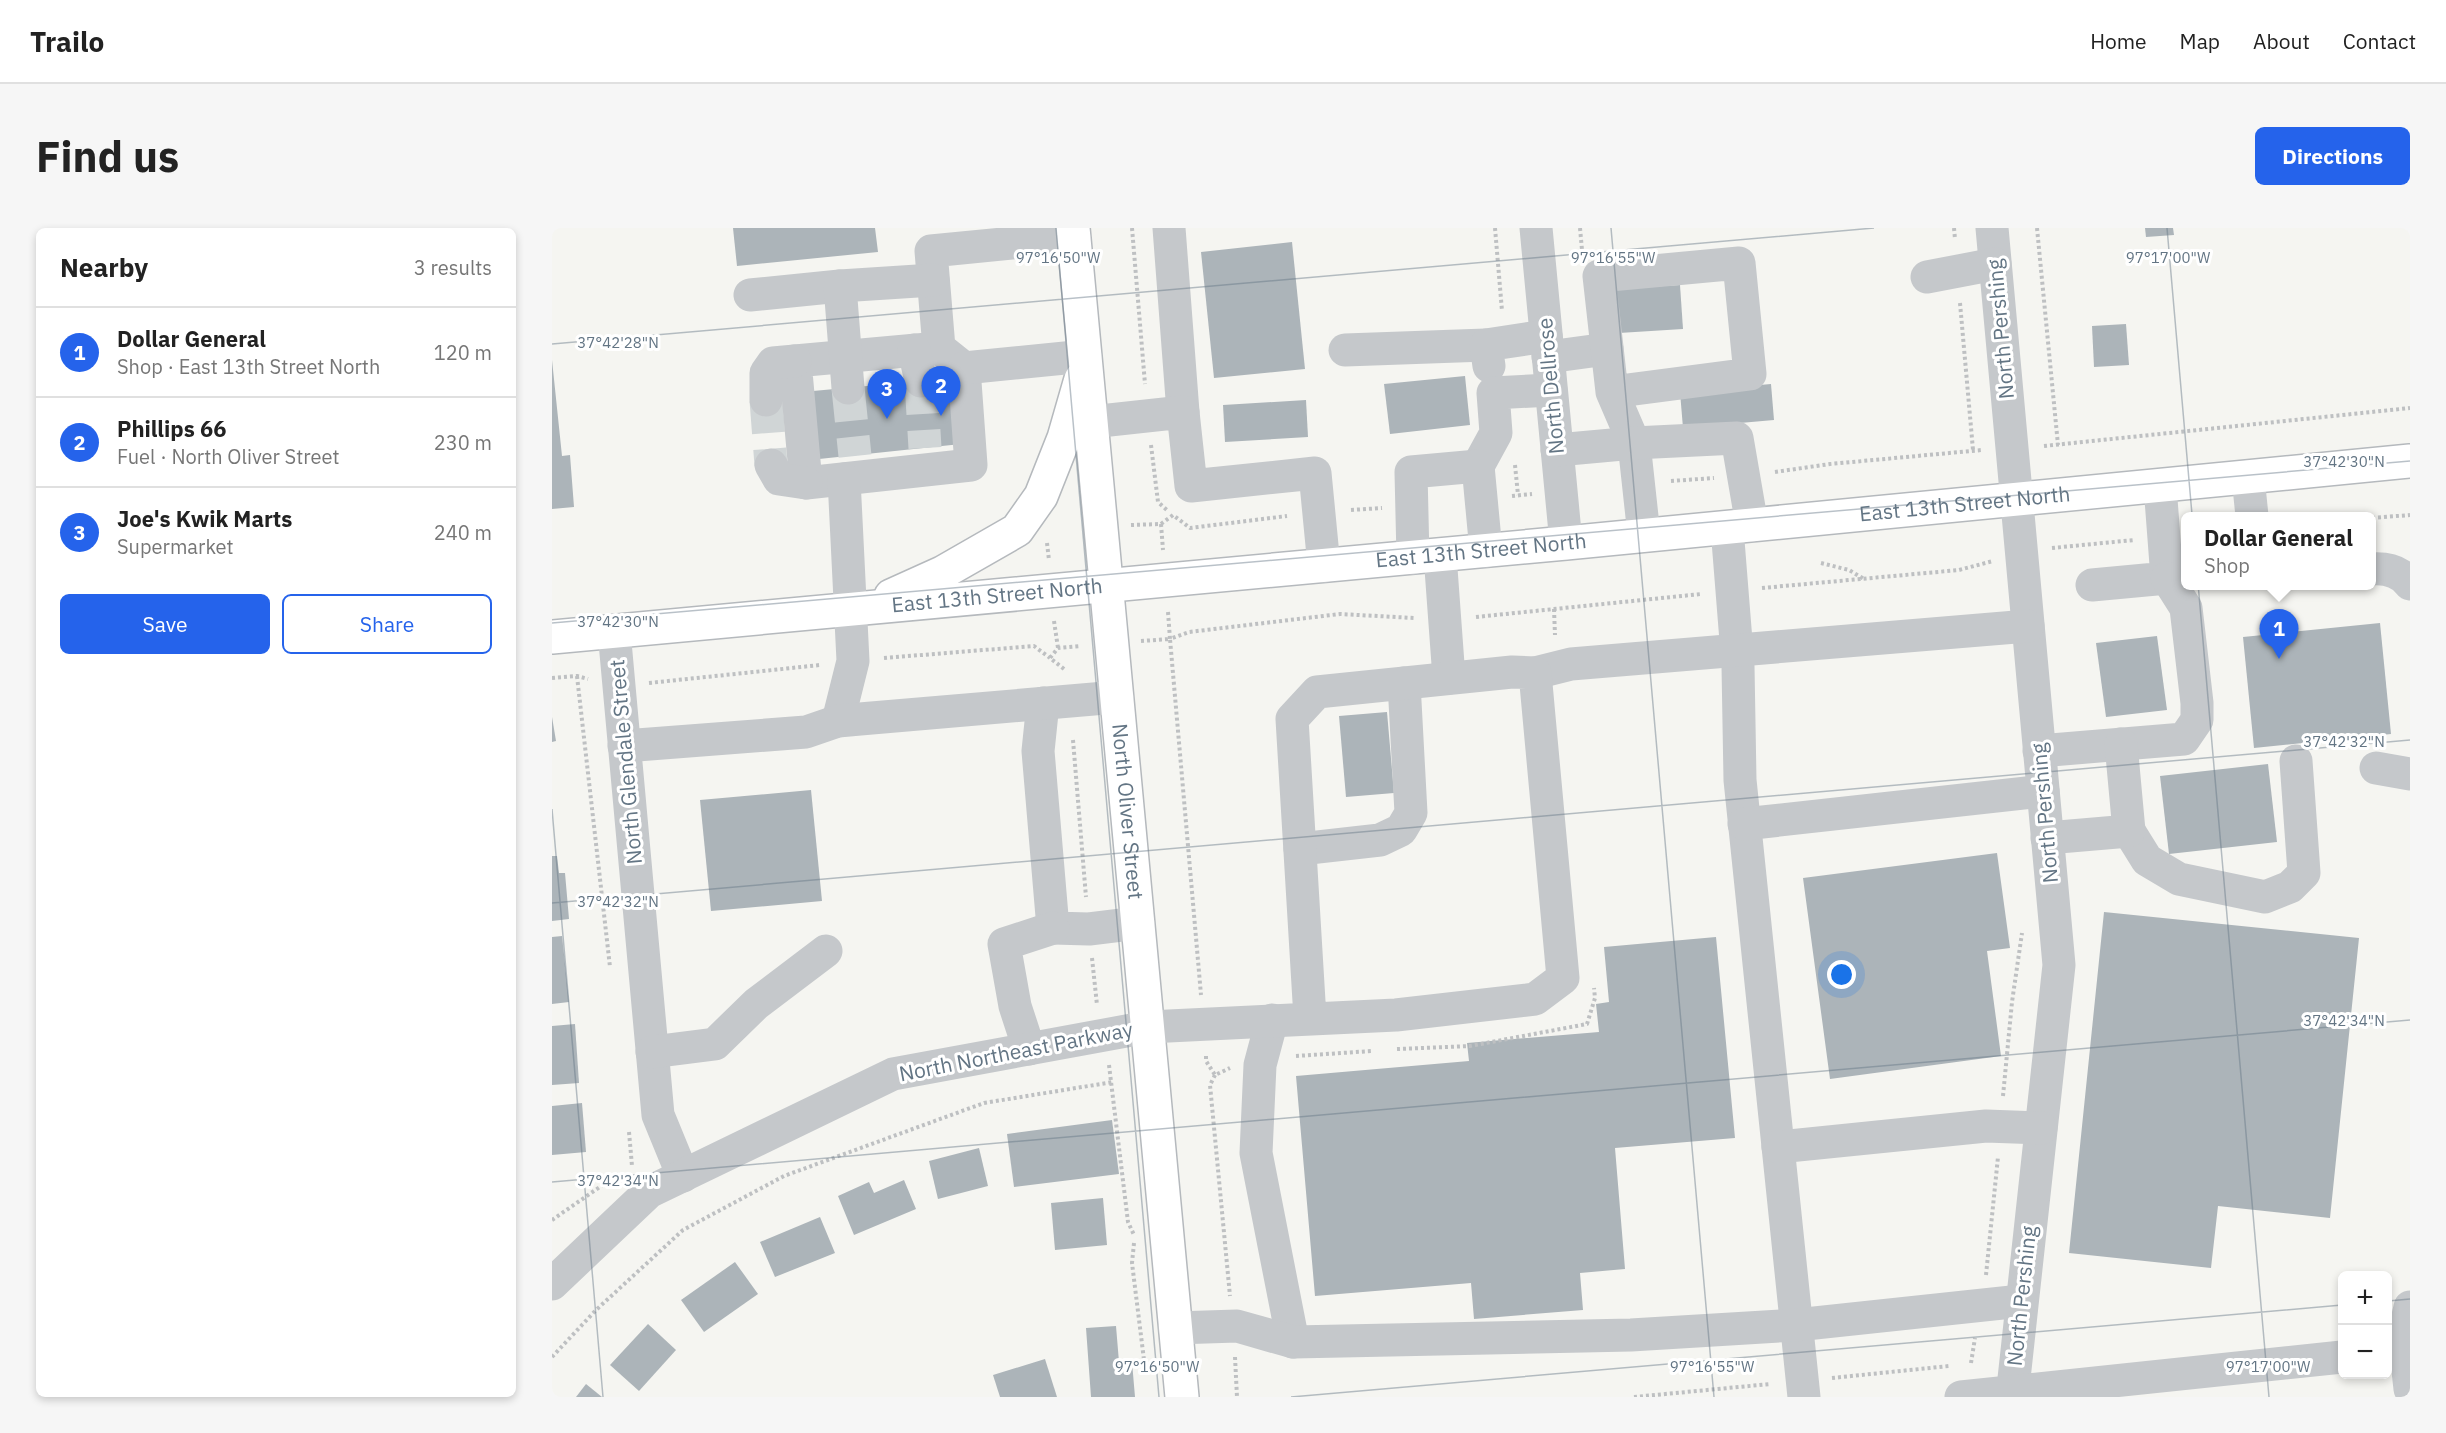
<!DOCTYPE html>
<meta charset="utf-8">
<style>
:root{--surface:#fff;--page:#f6f6f6;--text:#222;--muted:#767676;--line:#e0e0e0;--accent:#2563eb}
body{margin:0;font-family:"IBM Plex Sans",sans-serif;background:var(--page);color:var(--text)}
.controls{position:absolute;right:18px;bottom:18px;display:grid;overflow:hidden;border-radius:9px;box-shadow:0 3px 9px #0003}
.controls button{width:54px;height:54px;display:grid;place-items:center;padding:0;border:0;border-bottom:2px solid var(--line);background:var(--surface);color:var(--text);font:30px sans-serif}
.you{position:absolute;left:1290px;top:747px;width:21px;height:21px;margin:-15px;border:4px solid #fff;border-radius:50%;background:#1a73e8;box-shadow:0 0 0 9px #1a73e833}
.badge{display:grid;place-items:center;width:39px;height:39px;border-radius:50%;background:var(--accent);color:#fff;font-size:20px;font-weight:700}
.pin{position:absolute;translate:-50% -50px;filter:drop-shadow(0 2px 3px #0008)}
.pin::after{content:'';position:absolute;top:32px;width:21px;height:18px;background:inherit;clip-path:polygon(0 0,100% 0,50% 100%)}
.popup{position:absolute;left:1629px;top:284px;width:195px;height:78px;box-sizing:border-box;display:grid;place-content:center;border-radius:9px;background:var(--surface);filter:drop-shadow(0 2px 4px #0005);font-size:20px;white-space:nowrap;color:var(--muted)}
.popup b{font-size:22px;color:var(--text)}
.popup::after{content:'';position:absolute;left:50%;top:100%;margin-left:-12px;border:12px solid transparent;border-top-color:var(--surface)}
.list{margin:0;padding:0;list-style:none}
h2{display:flex;justify-content:space-between;align-items:center;height:78px;margin:0;padding:0 24px;font-size:26px}
h2 small{font-size:20px;font-weight:400;color:var(--muted)}
.list li{display:grid;grid-template-columns:39px 1fr auto;gap:18px;align-items:center;box-sizing:border-box;height:90px;padding:0 24px;border-top:2px solid var(--line)}
.list b{display:block;font-size:22px;white-space:nowrap}
.list p{margin:0;font-size:20px;white-space:nowrap;color:var(--muted)}
.list em{font-size:20px;font-style:normal;color:var(--muted)}
.actions{display:flex;gap:12px;padding:18px 24px}
.actions a{flex:1;padding:14px 0;border:2px solid var(--accent);border-radius:9px;text-align:center;font-size:21px;color:var(--accent)}
.actions .main{background:var(--accent);color:#fff}
.map{position:relative;flex:none;width:1858px;height:1169px;overflow:hidden;border-radius:9px}
header{display:flex;align-items:center;gap:36px;box-sizing:border-box;height:84px;padding:0 30px;background:var(--surface);border-bottom:2px solid var(--line)}
header strong{font-size:28px}
nav{display:flex;gap:33px;margin-inline-start:auto;font-size:21px}
.intro{display:flex;align-items:center;justify-content:space-between;box-sizing:border-box;height:144px;padding:0 36px}
h1{margin:0;font-size:42px}
.button{padding:15px 27px;border-radius:9px;background:var(--accent);color:#fff;font-size:21px;font-weight:700}
main{display:flex;gap:36px;padding:0 36px}
aside{flex:1;background:var(--surface);border-radius:9px;box-shadow:0 3px 9px #0003}
.map>svg:first-child{display:block}
.building{fill:#acb4b9}
.lines{fill:none;stroke-linecap:round;stroke-linejoin:round}
.minor-tunnel{stroke:#d0d5d6;stroke-width:33;stroke-dasharray:33 16;stroke-linecap:butt}
.major-casing{stroke:#b5b9bd;stroke-width:36}
.path{stroke:#bec0c2;stroke-width:4;stroke-dasharray:3 3;stroke-linecap:butt}
.minor{stroke:#c5c8cb;stroke-width:33}
.major{stroke:#fff;stroke-width:33}
.ticks{fill:none;stroke:#637584;stroke-width:1.5;stroke-opacity:0.45}
.labels{text-anchor:middle;stroke-width:6;stroke-linejoin:round;paint-order:stroke}
.street-label{font-size:21px;fill:#637584;stroke:#fff}
.ticks-label{font-size:15px;text-anchor:middle;fill:#637584;stroke:#fff;stroke-width:6;stroke-linejoin:round;paint-order:stroke}
</style>
<header>
<strong>Trailo</strong>
<nav><a>Home</a><a>Map</a><a>About</a><a>Contact</a></nav>
</header>
<div class="intro"><h1>Find us</h1><a class="button">Directions</a></div>
<main>
<aside>
<h2>Nearby<small>3 results</small></h2>
<ul class="list">
<li><span class="badge">1</span><div><b>Dollar General</b><p>Shop · East 13th Street North</p></div><em>120 m</em></li>
<li><span class="badge">2</span><div><b>Phillips 66</b><p>Fuel · North Oliver Street</p></div><em>230 m</em></li>
<li><span class="badge">3</span><div><b>Joe's Kwik Marts</b><p>Supermarket</p></div><em>240 m</em></li>
</ul>
<div class="actions"><a class="main">Save</a><a>Share</a></div>
</aside>
<div class="map">
<svg width="1858" height="1169" viewBox="0 0 1858 1169">
<rect width="100%" height="100%" fill="#f5f5f1"/>
<g class="building">
<polygon points="181,0 323,0 326,24 185,38"/>
<polygon points="1593,0 1621,0 1622,7 1594,9"/>
<polygon points="740,14 753,141 662,150 649,24"/>
<polygon points="1128,57 1131,101 1067,105 1064,61"/>
<polygon points="1574,96 1577,137 1542,139 1540,98"/>
<polygon points="0,132 10,228 18,227 22,279 0,281"/>
<polygon points="913,148 918,197 838,206 832,156"/>
<polygon points="402,150 409,216 267,231 261,163"/>
<polygon points="1219,156 1222,192 1131,200 1128,164"/>
<polygon points="754,172 756,209 673,214 671,177"/>
<polygon points="1828,395 1839,506 1702,520 1691,409"/>
<polygon points="1605,408 1615,482 1554,489 1544,415"/>
<polygon points="835,484 842,565 794,569 787,488"/>
<polygon points="0,489 4,513 0,514"/>
<polygon points="1716,536 1725,614 1617,626 1608,548"/>
<polygon points="259,562 270,673 159,683 148,572"/>
<polygon points="1445,625 1458,720 1435,723 1449,828 1278,851 1251,650"/>
<polygon points="0,628 5,628 7,645 13,645 17,691 0,693"/>
<polygon points="1552,684 1807,710 1778,990 1666,978 1659,1040 1517,1025"/>
<polygon points="10,708 17,774 0,776 0,709"/>
<polygon points="1164,709 1183,910 1063,920 1073,1041 1028,1045 1031,1082 922,1091 919,1055 763,1068 744,848 917,833 915,815 1047,804 1044,776 1057,774 1052,719"/>
<polygon points="23,796 27,855 0,857 0,798"/>
<polygon points="30,875 34,924 0,927 0,878"/>
<polygon points="560,892 567,946 462,959 455,906"/>
<polygon points="427,920 436,958 386,971 377,933"/>
<polygon points="352,952 364,981 302,1007 286,968 317,954 322,965"/>
<polygon points="551,970 555,1017 503,1022 499,975"/>
<polygon points="268,989 283,1025 223,1049 208,1014"/>
<polygon points="183,1034 206,1066 152,1104 129,1072"/>
<polygon points="96,1096 124,1122 87,1163 58,1137"/>
<polygon points="564,1098 567,1134 580,1134 583,1169 539,1169 534,1100"/>
<polygon points="493,1131 505,1169 448,1169 441,1147"/>
<polygon points="34,1156 50,1169 24,1169"/>
</g>
<g class="lines">
<g class="minor-tunnel">
<polyline points="369,153 373,220"/>
<polyline points="296,160 303,228"/>
<polyline points="214,172 219,237"/>
</g>
<defs>
<g id="major">
<path id="s1" d="M521,0l109,1169"/>
<polyline points="339,368 390,345 465,302 489,268 512,210 529,151"/>
<path id="s2" d="M0,409l1014,-94 844,-82"/>
</g>
</defs>
<use href="#major" class="major-casing"/>
<g class="path">
<polyline points="580,0 593,156"/>
<polyline points="943,0 950,83"/>
<polyline points="1028,0 1030,22"/>
<polyline points="1402,0 1403,11"/>
<polyline points="1485,0 1506,217"/>
<polyline points="1408,75 1421,222"/>
<polyline points="599,217 606,274 616,283"/>
<polyline points="1492,218 1858,180"/>
<polyline points="963,237 966,267"/>
<polyline points="1223,244 1278,236 1430,222"/>
<polyline points="1119,253 1162,250"/>
<polyline points="960,268 980,266"/>
<polyline points="799,282 830,280"/>
<polyline points="1820,290 1858,287"/>
<polyline points="609,296 611,322"/>
<polyline points="579,297 609,296 621,287 638,300 735,288"/>
<polyline points="495,315 497,332"/>
<polyline points="1500,320 1582,312"/>
<polyline points="1269,335 1297,342 1312,351"/>
<polyline points="1210,360 1407,342 1441,333"/>
<polyline points="1002,381 1003,407"/>
<polyline points="616,384 618,411 637,404 788,386 862,390"/>
<polyline points="924,389 1149,366"/>
<polyline points="502,393 506,420"/>
<polyline points="589,413 618,411 649,767"/>
<polyline points="332,430 482,418 498,430"/>
<polyline points="512,441 498,430 506,420 528,418"/>
<polyline points="25,448 58,739"/>
<polyline points="0,450 25,448 36,451"/>
<polyline points="97,455 268,437"/>
<polyline points="521,512 534,669"/>
<polyline points="540,730 545,777"/>
<polyline points="845,821 918,818 1035,796 1043,770 1042,760"/>
<polyline points="654,828 654,833 663,847 678,840"/>
<polyline points="744,828 820,823"/>
<polyline points="557,837 576,994 582,1007"/>
<polyline points="663,847 658,857 678,1068"/>
<polyline points="1451,868 1460,774 1470,705"/>
<polyline points="77,904 80,938"/>
<polyline points="0,992 68,945"/>
<polyline points="582,1015 580,1035 592,1132"/>
<polyline points="1434,1047 1446,929"/>
<polyline points="0,1129 44,1082 131,1002 232,948 432,875 561,854"/>
<polyline points="683,1129 685,1169"/>
<polyline points="1419,1135 1423,1110"/>
<polyline points="1280,1150 1397,1138"/>
<polyline points="1082,1169 1218,1156"/>
</g>
<g class="minor">
<polyline points="617,0 631,184"/>
<polyline points="984,0 1014,315"/>
<polyline points="1440,0 1507,737 1460,1169"/>
<polyline points="1375,49 1443,36"/>
<polyline points="198,67 288,58"/>
<polyline points="387,120 412,140 419,237 254,255 243,133 387,120 379,23 522,9"/>
<polyline points="362,122 369,153"/>
<polyline points="793,122 934,117"/>
<polyline points="996,129 1055,121"/>
<polyline points="937,138 934,117 994,108"/>
<polyline points="412,140 533,128"/>
<polyline points="296,160 288,58 381,52"/>
<polyline points="1060,164 1047,48 1187,35 1198,146 1060,164 1082,215 1092,307"/>
<polyline points="214,172 214,145 221,135 243,133"/>
<polyline points="539,194 631,184 639,258 763,245 772,338"/>
<polyline points="1005,222 1082,215 1185,210 1200,297"/>
<polyline points="219,237 227,251 254,255"/>
<polyline points="926,238 944,205 941,165 999,162"/>
<polyline points="1696,249 1700,288"/>
<polyline points="1175,300 1186,438 1188,552 1252,1169"/>
<polyline points="888,327 897,450"/>
<polyline points="861,330 859,244 926,238 934,323"/>
<path d="M1820,341c15,-1 29,3 38,15"/>
<polyline points="1540,357 1615,350 1608,258"/>
<polyline points="62,403 106,887 131,948"/>
<polyline points="983,445 1019,436 1476,398"/>
<polyline points="491,475 486,523 501,700 537,701 586,695"/>
<polyline points="286,493 301,433 292,251"/>
<polyline points="72,518 254,504 286,493 308,491 565,469"/>
<polyline points="1487,523 1632,511 1645,492 1645,475 1634,380 1615,350"/>
<polyline points="1824,540 1858,546"/>
<polyline points="1192,596 1491,563"/>
<polyline points="1577,603 1595,632 1627,651 1713,669 1738,659 1752,645 1744,533"/>
<polyline points="1495,610 1577,603 1569,516"/>
<polyline points="748,621 828,612 849,602 859,585 852,455"/>
<polyline points="720,792 708,837 704,925 741,1114"/>
<polyline points="477,821 463,778 452,716 501,700"/>
<polyline points="100,824 163,816 204,776 274,723"/>
<polyline points="1226,919 1434,898 1489,900"/>
<polyline points="0,1056 97,964 341,846 596,799 844,787 983,771 1011,750 983,445 960,444 765,464 740,491 758,790"/>
<polyline points="1858,1079 1852,1106 1858,1161"/>
<polyline points="623,1100 685,1098 741,1114 1079,1107 1244,1097 1469,1073"/>
<polyline points="1409,1169 1790,1129"/>
</g>
<use href="#major" class="major"/>
</g>
<path class="ticks" d="M504,0l103,1169M1059,0l103,1169M1615,0l102,1169M0,116l1322,-116M0,395l1858,-162M0,581l51,588M0,675l1858,-163M0,954l1858,-162M1836,1073l22,-2M739,1169l1051,-92"/>
<g class="labels">
<g class="street-label">
<text transform="translate(1449 101) rotate(-95)" y="7">North Pershing</text>
<text transform="translate(999 158) rotate(-95)" y="7">North Dellrose</text>
<text dy="7" stroke="none"><textPath href="#s2" startOffset="1419">East 13th Street North</textPath></text>
<text dy="7" stroke="none"><textPath href="#s2" startOffset="933">East 13th Street North</textPath></text>
<text dy="7" stroke="none"><textPath href="#s2" startOffset="447">East 13th Street North</textPath></text>
<text transform="translate(74 534) rotate(-95)" y="7">North Glendale Street</text>
<text dy="7" stroke="none"><textPath href="#s1" startOffset="586">North Oliver Street</textPath></text>
<text transform="translate(1493 585) rotate(-95)" y="7">North Pershing</text>
<text transform="translate(464 824) rotate(-11)" y="7">North Northeast Parkway</text>
<text transform="translate(1470 1068) rotate(-84)" y="7">North Pershing</text>
</g>
</g>
<g class="ticks-label">
<text x="506" y="35">97°16'50"W</text>
<text x="1061" y="35">97°16'55"W</text>
<text x="1616" y="35">97°17'00"W</text>
<text x="66" y="120">37°42'28"N</text>
<text x="1792" y="239">37°42'30"N</text>
<text x="66" y="399">37°42'30"N</text>
<text x="1792" y="519">37°42'32"N</text>
<text x="66" y="679">37°42'32"N</text>
<text x="1792" y="798">37°42'34"N</text>
<text x="66" y="958">37°42'34"N</text>
<text x="605" y="1144">97°16'50"W</text>
<text x="1160" y="1144">97°16'55"W</text>
<text x="1716" y="1144">97°17'00"W</text>
</g>
</svg>
<div class="controls">
<button>+</button>
<button>−</button>
</div>
<div class="you"></div>
<div class="pin badge" style="left:1727px;top:431px">1</div>
<div class="popup"><b>Dollar General</b>Shop</div>
<div class="pin badge" style="left:389px;top:188px">2</div>
<div class="pin badge" style="left:335px;top:191px">3</div>
</div>
</main>
